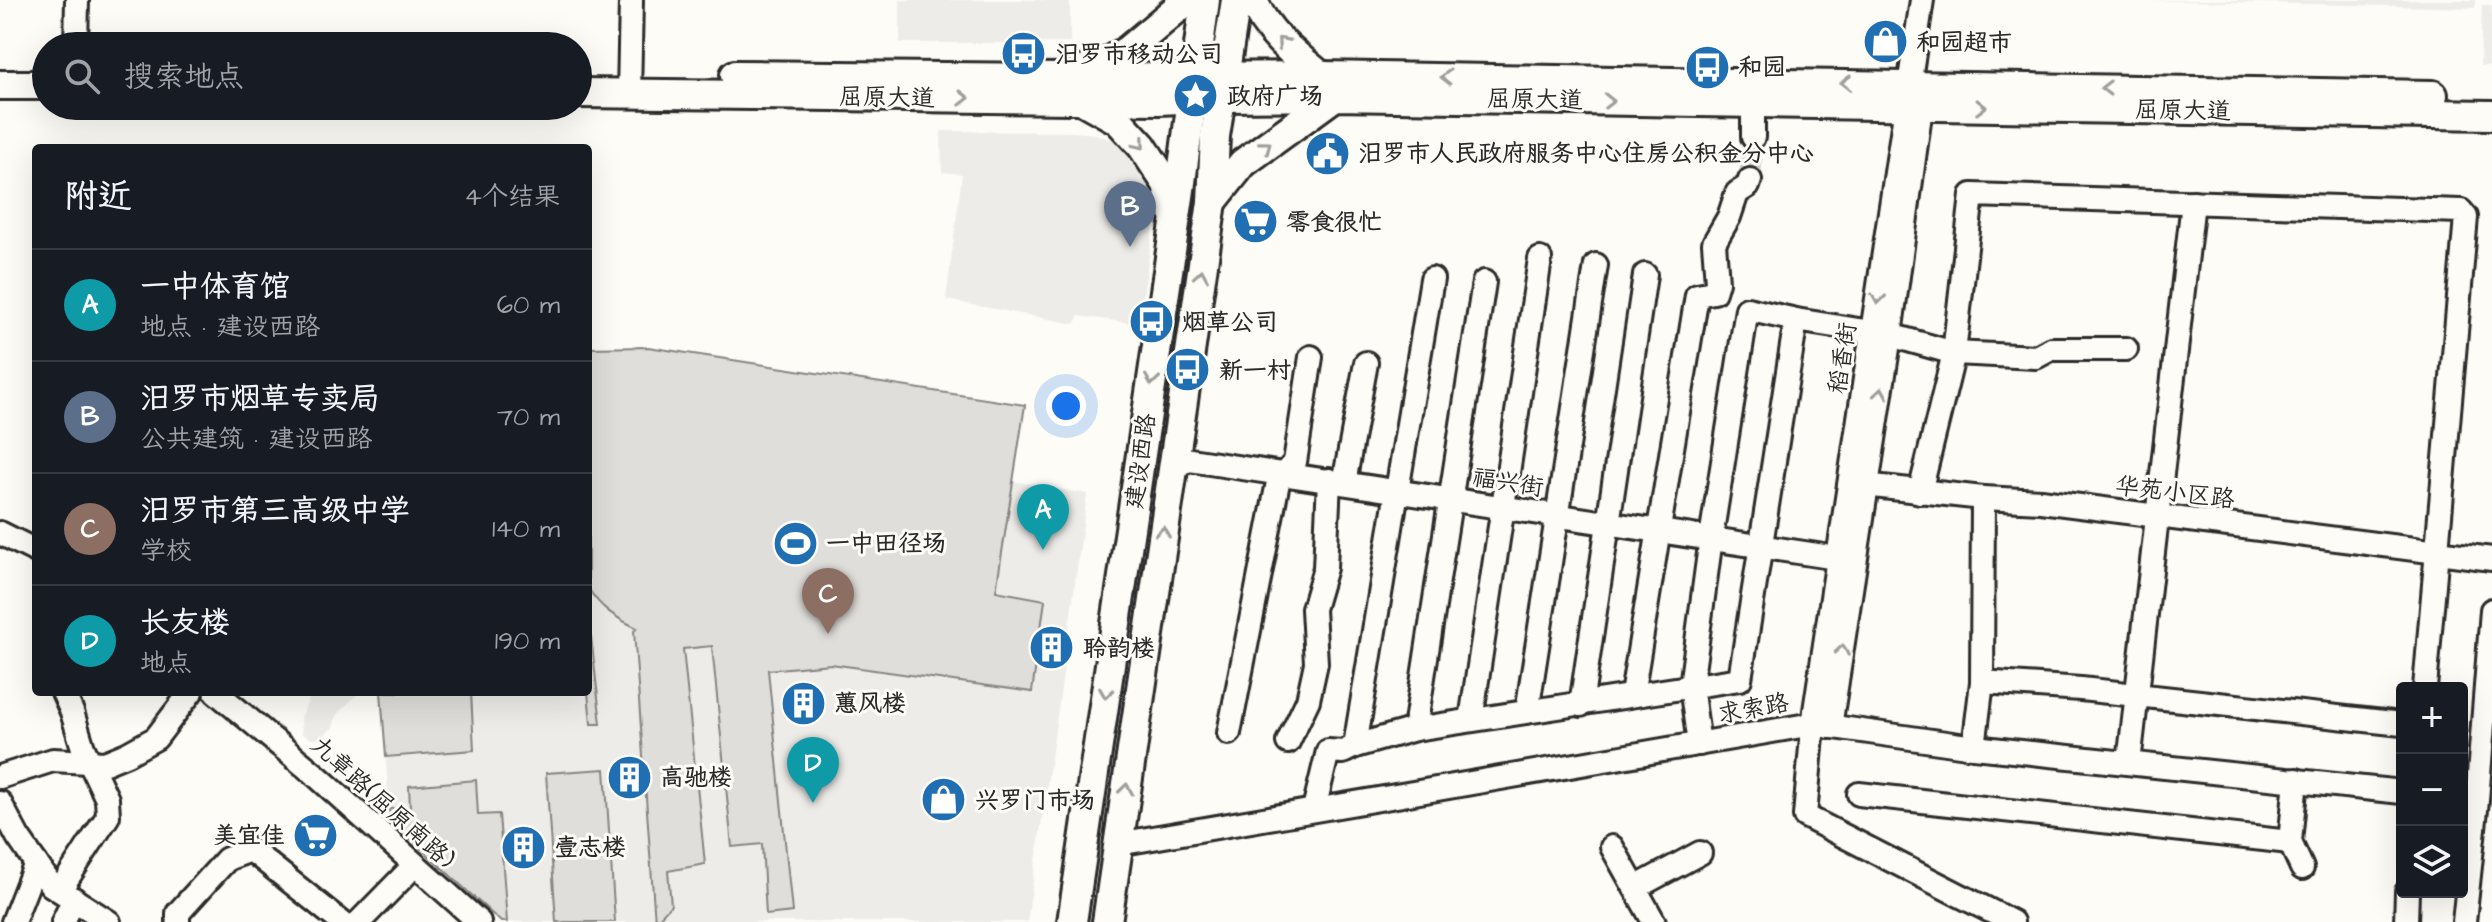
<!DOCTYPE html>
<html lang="zh">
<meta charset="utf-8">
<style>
:root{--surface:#171b24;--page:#242831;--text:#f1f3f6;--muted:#9ea1a6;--line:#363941;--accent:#ea580c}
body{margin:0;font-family:"Architects Daughter","LXGW WenKai TC",sans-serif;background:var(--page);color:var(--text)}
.controls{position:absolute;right:24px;bottom:24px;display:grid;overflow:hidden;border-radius:8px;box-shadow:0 8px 32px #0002}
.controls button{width:72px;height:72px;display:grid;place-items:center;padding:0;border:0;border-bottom:2px solid var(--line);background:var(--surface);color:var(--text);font:40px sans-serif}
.you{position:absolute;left:1066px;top:406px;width:28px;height:28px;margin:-20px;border:6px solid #fff;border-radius:50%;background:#1a73e8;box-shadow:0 0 0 12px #1a73e833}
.badge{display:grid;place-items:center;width:52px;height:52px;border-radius:50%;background:var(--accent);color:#fff;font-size:26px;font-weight:700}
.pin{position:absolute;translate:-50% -66px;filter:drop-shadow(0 2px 4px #0008)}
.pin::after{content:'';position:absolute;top:42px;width:28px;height:24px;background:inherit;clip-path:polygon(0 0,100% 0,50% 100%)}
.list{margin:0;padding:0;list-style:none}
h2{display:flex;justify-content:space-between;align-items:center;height:104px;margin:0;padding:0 32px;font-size:34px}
h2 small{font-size:26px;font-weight:400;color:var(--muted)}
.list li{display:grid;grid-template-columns:52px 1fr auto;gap:24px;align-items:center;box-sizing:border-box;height:112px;padding:0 32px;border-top:2px solid var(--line)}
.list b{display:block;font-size:30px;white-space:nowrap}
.list p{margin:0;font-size:26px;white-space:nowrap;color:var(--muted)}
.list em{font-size:26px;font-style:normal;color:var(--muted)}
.icon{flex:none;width:44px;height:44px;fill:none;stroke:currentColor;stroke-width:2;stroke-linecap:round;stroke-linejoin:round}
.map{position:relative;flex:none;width:2492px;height:922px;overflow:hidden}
.search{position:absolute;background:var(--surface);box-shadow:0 8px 32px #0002;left:32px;top:32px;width:560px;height:88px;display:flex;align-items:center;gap:20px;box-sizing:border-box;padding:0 28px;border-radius:44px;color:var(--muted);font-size:30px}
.panel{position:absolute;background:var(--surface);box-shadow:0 8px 32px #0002;left:32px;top:144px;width:560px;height:552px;border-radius:8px}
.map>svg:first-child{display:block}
.built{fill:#edece8}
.green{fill:#dfdeda;stroke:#858482;stroke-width:2}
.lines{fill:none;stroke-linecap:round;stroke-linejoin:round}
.minor-tunnel{stroke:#d3d2ce;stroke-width:22;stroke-dasharray:22 11;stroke-linecap:butt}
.minor-casing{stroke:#2b2b2b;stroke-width:28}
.major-casing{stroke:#2b2b2b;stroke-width:34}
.minor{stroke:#fdfcf7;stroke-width:22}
.major{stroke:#fdfcf7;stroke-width:28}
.oneway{stroke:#9e9e9b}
.labels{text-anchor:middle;stroke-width:6;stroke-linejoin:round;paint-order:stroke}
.poi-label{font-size:24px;font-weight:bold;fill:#2b2b2b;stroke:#fdfcf7;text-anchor:start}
.street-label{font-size:24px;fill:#2b2b2b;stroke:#fdfcf7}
</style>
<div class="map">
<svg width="2492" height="922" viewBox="0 0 2492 922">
<rect width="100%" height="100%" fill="#fdfcf7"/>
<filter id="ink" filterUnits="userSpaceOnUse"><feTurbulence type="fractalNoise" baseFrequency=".0125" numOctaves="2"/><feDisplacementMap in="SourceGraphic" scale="16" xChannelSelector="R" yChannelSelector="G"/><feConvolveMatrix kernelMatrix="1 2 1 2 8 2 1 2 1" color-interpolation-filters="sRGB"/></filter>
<g filter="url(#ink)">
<g class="built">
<rect x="900" y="0" width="170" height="43"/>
<polygon points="2148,0 2476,0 2475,8"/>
<polygon points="2482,5 2492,5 2492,66 2480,66"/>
<polygon points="941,131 1072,132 1095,134 1118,142 1134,159 1149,181 1156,207 1139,324 1078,316 1076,324 946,300 962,174 942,172"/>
<polygon points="648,347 1025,405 1012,481 1087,494 1060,696 1027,922 501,922 390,820 381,692 588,692 588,348"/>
<polygon points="312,692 360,692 337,714 333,727 321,738 312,739 302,734 301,718"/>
</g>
<g class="green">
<path d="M648,347l377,58 -29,186 49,9 -13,92 -201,-28 -63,6 24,242 -26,3 -4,-71 -30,3 -20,-201 -29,3 22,215 -37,7 3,34 -16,17 -21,-291 3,-3c-21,-10 -36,-19 -49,-40v-240z"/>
<polygon points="591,636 601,724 591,724 588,692 588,637"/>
<polygon points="381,692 471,692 474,750 386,757"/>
<polygon points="605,769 615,922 556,922 546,773"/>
<polygon points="476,780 478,815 499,814 507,922 501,922 390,820 389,809 410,808 409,786"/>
</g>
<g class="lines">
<polyline class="minor-tunnel" points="1750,180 1753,137"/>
<defs>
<g id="minor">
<polyline points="1922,0 1813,724 1805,816 2012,922"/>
<polyline points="76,46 77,0"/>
<polyline points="629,94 631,0"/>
<polyline points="1753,103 1753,137"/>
<polyline points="1172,466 1190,460 1837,558"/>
<polyline points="1344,483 1366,363"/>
<polyline points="1855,484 1983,498 2041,501 2492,559"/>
<polyline points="1920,492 1954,353 1972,195 2461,211 2466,217 2425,688"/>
<polyline points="0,533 36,551"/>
<polyline points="1982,682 2081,689 2402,724"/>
<polyline points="216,692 318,777 479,922"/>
<polyline points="1632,695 1697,295 1714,292 1717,282 1714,243 1729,217 1737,193 1748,186 1750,180"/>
<polyline points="1581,705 1645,275"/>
<polyline points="1527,712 1596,265"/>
<polyline points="1471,720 1540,259"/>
<polyline points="1830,727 1890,335 1920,114"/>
<polyline points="1415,729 1484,282"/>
<polyline points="1229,733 1278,482 1295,462 1311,357"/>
<polyline points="1288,742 1308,700 1316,663 1313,609 1325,568 1329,480"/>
<polyline points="1699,744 1691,686 1711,538 1747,309 1796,320 1890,335 1954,353 2036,357 2051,349 2126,349"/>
<polyline points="1355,746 1432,279"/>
<polyline points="1974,747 1982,682 1983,498"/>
<polyline points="2129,763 2193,202"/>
<polyline points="0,777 53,760 105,763 127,754 156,738 191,692"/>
<polyline points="2296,780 2290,842 2302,868"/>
<polyline points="1859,794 2290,842"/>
<polyline points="0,803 18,837 51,885 109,922"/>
<polyline points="1314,809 1328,751 1343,752 1355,746 1415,729 1740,679 1796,320"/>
<polyline points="1118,844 1813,724 1974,747 2402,792"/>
<polyline points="1612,847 1654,922"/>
<polyline points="1635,888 1700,853"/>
<polyline points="60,890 108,816 107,799 83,748 72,712 63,692"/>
<polyline points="13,922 36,863"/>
<polyline points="63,922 74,899"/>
<polyline points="178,922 178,913 227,859 251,850 341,922"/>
<polyline points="359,922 406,874"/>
<polyline points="2406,922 2407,892"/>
<polyline points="2464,922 2477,800 2492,610"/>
</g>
<g id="major">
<path d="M1253,0c12,32 42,55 68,76"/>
<polyline points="1080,72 1109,61 1128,50 1187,0"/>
<polyline points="735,75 1060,78 1321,76 2433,95"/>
<polyline points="0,85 46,85"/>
<polyline points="578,93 1159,100 1221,97 1335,96 2492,115"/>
<polyline points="1086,102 1118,120 1142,146 1167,184 1173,211"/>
<polyline points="1212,202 1243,163 1335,96"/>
<polyline points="1072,922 1180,190 1205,0"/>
<polyline points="1107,922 1212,202 1215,136 1236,0"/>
</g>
</defs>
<use href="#minor" class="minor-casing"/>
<use href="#major" class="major-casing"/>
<use href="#minor" class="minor"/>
<use href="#major" class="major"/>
</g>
<defs><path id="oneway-chevron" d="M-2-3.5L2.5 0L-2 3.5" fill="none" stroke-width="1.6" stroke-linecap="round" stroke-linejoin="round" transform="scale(2)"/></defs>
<g class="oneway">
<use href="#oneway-chevron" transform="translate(1282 42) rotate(-131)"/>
<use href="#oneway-chevron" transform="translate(1446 77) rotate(-179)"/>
<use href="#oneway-chevron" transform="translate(1846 83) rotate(-179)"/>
<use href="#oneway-chevron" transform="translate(2106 88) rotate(-179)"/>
<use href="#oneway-chevron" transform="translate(964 98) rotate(1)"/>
<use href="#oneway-chevron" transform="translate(1609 101) rotate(1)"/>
<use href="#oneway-chevron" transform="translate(1981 107) rotate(1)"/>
<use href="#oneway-chevron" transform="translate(1140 144) rotate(50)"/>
<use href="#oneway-chevron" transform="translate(1266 146) rotate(-37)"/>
<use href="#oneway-chevron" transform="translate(1201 275) rotate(-81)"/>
<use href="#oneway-chevron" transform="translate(1878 299) rotate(98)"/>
<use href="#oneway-chevron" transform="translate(1152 380) rotate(98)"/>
<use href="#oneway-chevron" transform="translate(1881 393) rotate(-81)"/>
<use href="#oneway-chevron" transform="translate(1163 532) rotate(-82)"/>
<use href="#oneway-chevron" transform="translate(1842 650) rotate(-81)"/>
<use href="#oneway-chevron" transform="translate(1106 693) rotate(98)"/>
<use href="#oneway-chevron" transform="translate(1126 789) rotate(-82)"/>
</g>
</g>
<defs>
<symbol id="shop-disc" viewBox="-11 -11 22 22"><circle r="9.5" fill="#1f6fb2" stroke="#fdfcf7"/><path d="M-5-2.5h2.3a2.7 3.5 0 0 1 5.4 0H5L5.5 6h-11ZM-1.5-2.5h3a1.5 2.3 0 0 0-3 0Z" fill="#fff"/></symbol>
<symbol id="bus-disc" viewBox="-11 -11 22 22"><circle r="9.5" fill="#1f6fb2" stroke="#fdfcf7"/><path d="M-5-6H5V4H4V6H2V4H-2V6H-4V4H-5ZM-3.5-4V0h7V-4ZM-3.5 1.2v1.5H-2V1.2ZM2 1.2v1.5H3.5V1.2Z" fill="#fff"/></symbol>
<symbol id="sight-disc" viewBox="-11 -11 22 22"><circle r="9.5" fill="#1f6fb2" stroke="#fdfcf7"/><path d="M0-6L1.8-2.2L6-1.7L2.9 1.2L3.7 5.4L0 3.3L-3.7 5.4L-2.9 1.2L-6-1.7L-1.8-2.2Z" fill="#fff"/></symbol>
<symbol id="civic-disc" viewBox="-11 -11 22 22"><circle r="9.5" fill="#1f6fb2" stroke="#fdfcf7"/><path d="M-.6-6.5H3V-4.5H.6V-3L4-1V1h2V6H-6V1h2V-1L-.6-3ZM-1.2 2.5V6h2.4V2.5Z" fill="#fff"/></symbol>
<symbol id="supermarket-disc" viewBox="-11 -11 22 22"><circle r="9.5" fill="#1f6fb2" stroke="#fdfcf7"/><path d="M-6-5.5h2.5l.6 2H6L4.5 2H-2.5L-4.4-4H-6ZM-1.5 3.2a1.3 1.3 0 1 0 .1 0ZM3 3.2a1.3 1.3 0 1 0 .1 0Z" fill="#fff"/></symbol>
<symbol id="stadium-disc" viewBox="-11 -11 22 22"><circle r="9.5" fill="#1f6fb2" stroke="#fdfcf7"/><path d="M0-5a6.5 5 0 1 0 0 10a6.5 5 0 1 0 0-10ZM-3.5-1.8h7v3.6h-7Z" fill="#fff"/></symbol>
<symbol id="building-disc" viewBox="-11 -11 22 22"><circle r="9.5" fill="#1f6fb2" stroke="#fdfcf7"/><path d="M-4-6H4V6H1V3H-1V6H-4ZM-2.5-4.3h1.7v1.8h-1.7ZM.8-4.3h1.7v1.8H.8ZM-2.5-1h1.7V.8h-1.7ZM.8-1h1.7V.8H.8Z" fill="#fff"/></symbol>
</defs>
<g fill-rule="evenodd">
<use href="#shop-disc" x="1860" y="16" width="51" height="51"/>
<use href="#bus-disc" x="998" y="28" width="51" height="51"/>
<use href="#bus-disc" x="1682" y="42" width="51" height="51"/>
<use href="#sight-disc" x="1170" y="70" width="51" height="51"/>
<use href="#civic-disc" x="1302" y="128" width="51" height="51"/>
<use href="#supermarket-disc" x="1230" y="196" width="51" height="51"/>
<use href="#bus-disc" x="1126" y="296" width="51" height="51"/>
<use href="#bus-disc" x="1162" y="344" width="51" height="51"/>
<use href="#stadium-disc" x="770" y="518" width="51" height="51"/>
<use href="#building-disc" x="1026" y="622" width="51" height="51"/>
<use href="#building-disc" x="778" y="678" width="51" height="51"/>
<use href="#building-disc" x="604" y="752" width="51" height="51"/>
<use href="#shop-disc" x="918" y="774" width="51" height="51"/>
<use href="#supermarket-disc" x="290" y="810" width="51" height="51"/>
<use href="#building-disc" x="498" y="822" width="51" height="51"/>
</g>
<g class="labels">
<g class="poi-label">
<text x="1916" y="50">和园超市</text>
<text x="1055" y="62">汨罗市移动公司</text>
<text x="1738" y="75">和园</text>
<text x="1227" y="104">政府广场</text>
<text x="1358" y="161">汨罗市人民政府服务中心住房公积金分中心</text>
<text x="1286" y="230">零食很忙</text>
<text x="1182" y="330">烟草公司</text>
<text x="1219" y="378">新一村</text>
<text x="826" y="551">一中田径场</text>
<text x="1083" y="656">聆韵楼</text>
<text x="834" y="711">蕙风楼</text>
<text x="660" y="785">高驰楼</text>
<text x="975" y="808">兴罗门市场</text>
<text x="285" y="843" text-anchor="end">美宜佳</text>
<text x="554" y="855">壹志楼</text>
</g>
<g class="street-label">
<text transform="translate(887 97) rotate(1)" y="8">屈原大道</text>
<text transform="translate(1535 99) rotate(1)" y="8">屈原大道</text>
<text transform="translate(2183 110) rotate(1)" y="8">屈原大道</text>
<text transform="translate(1842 358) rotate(-81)" y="8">稻香街</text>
<text transform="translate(1140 461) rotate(-82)" y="8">建设西路</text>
<text transform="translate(1508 482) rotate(9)" y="8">福兴街</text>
<text transform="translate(2175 492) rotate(7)" y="8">华苑小区路</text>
<text transform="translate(1753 708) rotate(-10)" y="8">求索路</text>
<text transform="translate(383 802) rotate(42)" y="8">九章路(屈原南路)</text>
</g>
</g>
</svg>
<div class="controls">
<button>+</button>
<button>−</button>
<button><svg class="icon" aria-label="layers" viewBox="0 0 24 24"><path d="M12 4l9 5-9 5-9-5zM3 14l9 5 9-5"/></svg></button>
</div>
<div class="you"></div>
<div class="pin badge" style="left:1043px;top:550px;background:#0f9aa8">A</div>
<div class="pin badge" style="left:1130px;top:247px;background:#5c6f8a">B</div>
<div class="pin badge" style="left:828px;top:634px;background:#8d6e63">C</div>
<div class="pin badge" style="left:813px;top:803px;background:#0f9aa8">D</div>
<div class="search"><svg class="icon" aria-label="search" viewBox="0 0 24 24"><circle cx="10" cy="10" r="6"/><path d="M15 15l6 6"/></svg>搜索地点</div>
<section class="panel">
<h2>附近<small>4个结果</small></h2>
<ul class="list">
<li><span class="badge" style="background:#0f9aa8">A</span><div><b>一中体育馆</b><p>地点 · 建设西路</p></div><em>60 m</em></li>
<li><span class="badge" style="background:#5c6f8a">B</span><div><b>汨罗市烟草专卖局</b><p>公共建筑 · 建设西路</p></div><em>70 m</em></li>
<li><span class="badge" style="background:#8d6e63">C</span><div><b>汨罗市第三高级中学</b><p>学校</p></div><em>140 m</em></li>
<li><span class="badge" style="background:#0f9aa8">D</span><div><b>长友楼</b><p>地点</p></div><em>190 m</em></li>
</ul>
</section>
</div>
